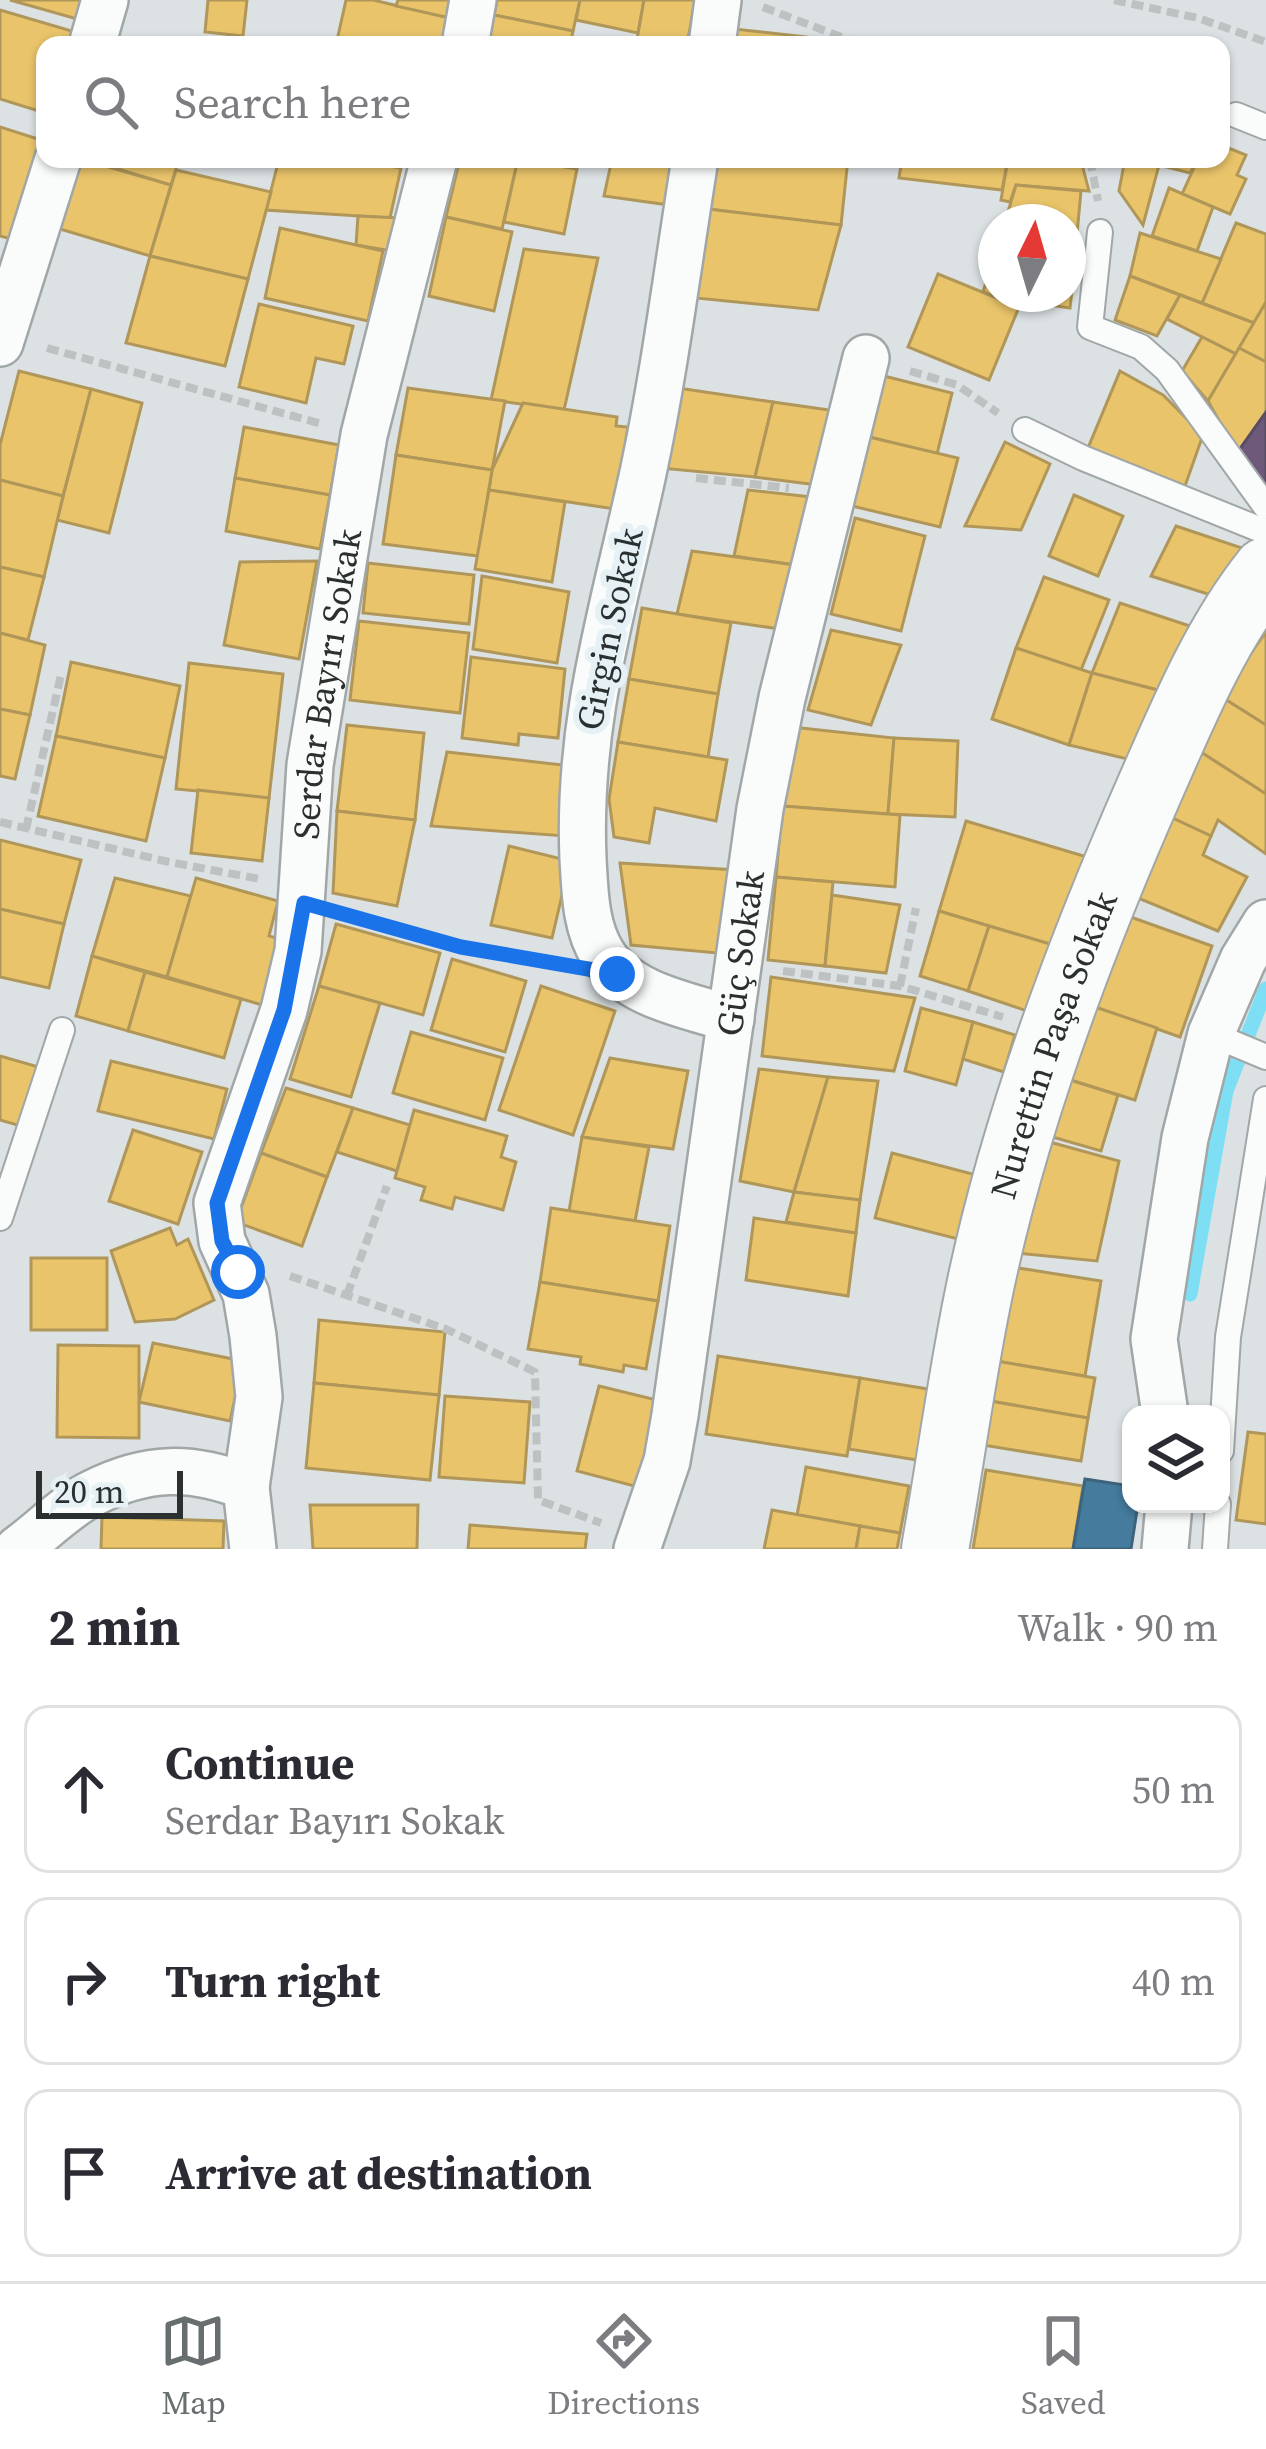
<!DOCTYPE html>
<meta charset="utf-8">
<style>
:root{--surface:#fff;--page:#f2f2f3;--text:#2b2b33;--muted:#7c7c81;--line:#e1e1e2;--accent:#686e6f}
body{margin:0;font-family:"Source Serif 4",serif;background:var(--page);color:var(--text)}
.controls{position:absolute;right:36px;bottom:36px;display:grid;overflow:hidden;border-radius:24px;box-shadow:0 3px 9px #0004}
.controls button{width:108px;height:108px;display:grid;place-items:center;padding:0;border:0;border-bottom:3px solid var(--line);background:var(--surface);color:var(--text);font:60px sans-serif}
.compass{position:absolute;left:978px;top:204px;width:108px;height:108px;border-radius:50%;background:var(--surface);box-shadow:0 3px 9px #0004;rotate:5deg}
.scale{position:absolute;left:36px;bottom:30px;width:147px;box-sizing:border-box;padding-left:12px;border:6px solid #2a2f30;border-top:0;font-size:33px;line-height:42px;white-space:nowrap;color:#2a2f30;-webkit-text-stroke:9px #e5f1f4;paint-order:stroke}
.stop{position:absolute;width:36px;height:36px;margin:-27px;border:9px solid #1a73e8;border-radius:50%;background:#fff}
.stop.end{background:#1a73e8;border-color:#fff;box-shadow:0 3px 12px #0008}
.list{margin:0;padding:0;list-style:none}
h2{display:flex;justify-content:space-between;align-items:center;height:156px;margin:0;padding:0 48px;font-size:51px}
h2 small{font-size:39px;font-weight:400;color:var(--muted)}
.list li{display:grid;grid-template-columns:78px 1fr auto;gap:36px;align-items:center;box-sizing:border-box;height:168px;margin:0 24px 24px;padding:0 24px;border:3px solid var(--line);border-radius:24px}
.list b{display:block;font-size:45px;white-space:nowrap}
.list p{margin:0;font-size:39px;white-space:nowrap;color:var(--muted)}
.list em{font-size:39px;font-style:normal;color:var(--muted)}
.icon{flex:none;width:66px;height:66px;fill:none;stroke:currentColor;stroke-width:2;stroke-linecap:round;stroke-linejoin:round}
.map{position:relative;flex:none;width:1266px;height:1549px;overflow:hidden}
.search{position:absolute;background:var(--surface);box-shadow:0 3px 9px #0004;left:36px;right:36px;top:36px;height:132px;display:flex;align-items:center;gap:30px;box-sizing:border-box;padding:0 42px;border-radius:24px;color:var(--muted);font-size:45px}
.sheet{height:732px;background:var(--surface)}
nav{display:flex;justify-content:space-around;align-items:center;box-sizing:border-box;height:168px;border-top:3px solid var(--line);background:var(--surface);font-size:33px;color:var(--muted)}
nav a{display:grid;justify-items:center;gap:6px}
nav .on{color:var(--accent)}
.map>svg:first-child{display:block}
.homes{fill:#e9c46a;stroke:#b09759;stroke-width:3}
.offices{fill:#6d597a;stroke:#594c64;stroke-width:3}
.public{fill:#457b9d;stroke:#3d647c;stroke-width:3}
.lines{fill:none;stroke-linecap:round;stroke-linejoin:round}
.stream{stroke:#7edff4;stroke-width:15}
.lane-casing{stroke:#a1a6a7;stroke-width:28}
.street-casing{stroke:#a1a6a7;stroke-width:50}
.secondary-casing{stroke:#a1a6a7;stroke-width:70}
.path{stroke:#bec1c1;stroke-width:8;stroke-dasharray:12 6;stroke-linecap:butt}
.lane{stroke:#fafbfb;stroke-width:24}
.street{stroke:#fafbfb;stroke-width:45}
.secondary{stroke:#fafbfb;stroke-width:66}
.route{stroke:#1a73e8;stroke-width:15}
.labels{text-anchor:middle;stroke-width:12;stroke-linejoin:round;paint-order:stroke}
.street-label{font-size:36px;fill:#2a2f30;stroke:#e5f1f4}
</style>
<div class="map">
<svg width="1266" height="1549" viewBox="0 0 1266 1549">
<rect width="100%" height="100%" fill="#dce2e4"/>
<g class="homes">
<polygon points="10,0 83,0 77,19"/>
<polygon points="208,0 247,0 243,36 205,32"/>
<polygon points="346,0 373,0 450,18 443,45 336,45"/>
<polygon points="398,0 452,0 450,18 396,6"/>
<polygon points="497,0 580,0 573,31 494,15"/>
<polygon points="580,0 644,0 638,33 576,20"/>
<polygon points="644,0 695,0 687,45 636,45"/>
<polygon points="0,10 75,32 71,45 45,45 45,113 0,99"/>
<polygon points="494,15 573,31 570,45 487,45"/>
<polygon points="734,29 807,37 807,45 732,45"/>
<polygon points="0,127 41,140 11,239 0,236"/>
<polygon points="1221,145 1246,155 1237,175 1246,179 1230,214 1182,194 1198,159 1221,159"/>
<polygon points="81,159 171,185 150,256 60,229"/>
<polygon points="85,159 179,159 171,185"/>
<polygon points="279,159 347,159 401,168 390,218 266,210"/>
<polygon points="460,159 518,159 502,229 446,217"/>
<polygon points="518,159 577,169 564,234 504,222"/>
<polygon points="612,159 679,159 669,205 604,196"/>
<polygon points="715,159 848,159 841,225 708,209"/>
<polygon points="902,159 1008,159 1002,190 899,178"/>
<polygon points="1008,159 1076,159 1082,164 1089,191 1016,185 1010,202 1001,200"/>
<polygon points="1125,159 1198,159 1190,173 1159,165 1143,225 1119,191"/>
<polygon points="176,170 271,192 248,279 150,256"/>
<polygon points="1016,185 1081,191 1077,234 1068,234 1068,222 1005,222"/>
<polygon points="1169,188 1213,207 1197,251 1152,236"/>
<polygon points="708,209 841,225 818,310 696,298"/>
<polygon points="358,216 401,218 398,252 356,245"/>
<polygon points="446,217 512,232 494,311 429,296"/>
<polygon points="1236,223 1266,234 1266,302 1254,323 1202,303"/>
<polygon points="280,228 383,251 368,321 265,298"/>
<polygon points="1140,233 1221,259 1202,303 1130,276"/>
<polygon points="1068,247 1077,248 1070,308 1029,302 1030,294 1068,294"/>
<polygon points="524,249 598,258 564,410 491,400"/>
<polygon points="996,250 996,294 1022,294 1019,307 983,292"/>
<polygon points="150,256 248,279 225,366 126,343"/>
<polygon points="938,274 1019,307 989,380 908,347"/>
<polygon points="1130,276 1180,295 1157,336 1115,320"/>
<polygon points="1180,295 1254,323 1236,354 1167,319"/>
<polygon points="1266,302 1266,362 1239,348"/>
<polygon points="259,304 353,326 344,364 316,358 306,403 239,387"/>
<polygon points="1202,337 1236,354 1208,401 1182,371"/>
<polygon points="1239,348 1266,362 1266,412 1237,453 1208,401"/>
<polygon points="19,371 91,389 63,496 0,480 0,445"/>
<polygon points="1120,371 1163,395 1203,435 1185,486 1088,448"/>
<polygon points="884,376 952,393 937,454 869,437"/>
<polygon points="408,388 505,401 492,470 396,455"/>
<polygon points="678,388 773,402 755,477 660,468"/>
<polygon points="91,389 142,403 109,533 57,520"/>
<polygon points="773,402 836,411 818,485 755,477"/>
<polygon points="523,403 617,417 616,426 628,427 615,509 489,490 492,470"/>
<polygon points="244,427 339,445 330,495 235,478"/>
<polygon points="869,437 958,458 940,527 852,506"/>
<polygon points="1005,442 1050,464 1021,530 965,526"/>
<polygon points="396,455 492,470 478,556 383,544"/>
<polygon points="235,478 330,495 320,549 226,531"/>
<polygon points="0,480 63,496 44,577 0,567"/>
<polygon points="489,490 565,502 552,582 475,569"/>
<polygon points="748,490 812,497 795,565 734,556"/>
<polygon points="1074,495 1123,516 1098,576 1049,556"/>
<polygon points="855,518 925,536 901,631 831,614"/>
<polygon points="1176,526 1245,549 1214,596 1151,576"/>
<polygon points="692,551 795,565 780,629 677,614"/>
<polygon points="317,561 299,659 224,645 240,562"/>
<polygon points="368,563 474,575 469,624 363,613"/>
<polygon points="0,567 44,577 28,640 0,633"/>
<polygon points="482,576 569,592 557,663 473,649"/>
<polygon points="1044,577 1109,600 1081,670 1016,648"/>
<polygon points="1120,603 1196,628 1169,693 1092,673"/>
<polygon points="642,608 731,623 718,694 629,679"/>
<polygon points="359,621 469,633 460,713 350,700"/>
<polygon points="831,630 901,645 871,725 808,710"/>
<polygon points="1266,632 1266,725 1220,696"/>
<polygon points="0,633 45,645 30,715 0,709"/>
<polygon points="1016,648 1092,673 1069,745 992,719"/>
<polygon points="471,657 565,669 558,738 519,734 518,745 462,738"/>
<polygon points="71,662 180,686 165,758 56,736"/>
<polygon points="189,663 283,674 269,798 176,789"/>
<polygon points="1092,673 1169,693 1136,761 1069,745"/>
<polygon points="629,679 718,694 708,757 618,742"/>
<polygon points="1220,696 1266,725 1266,794 1193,747"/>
<polygon points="0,709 30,715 15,779 0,776"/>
<polygon points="347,725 424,733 415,820 337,811"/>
<polygon points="792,727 894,738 888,814 782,806"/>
<polygon points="56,736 165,758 146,841 38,816"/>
<polygon points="894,738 958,741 955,817 888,814"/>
<polygon points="618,742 727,760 716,821 655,808 649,843 614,837 609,799"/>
<polygon points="1193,747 1266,794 1266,854 1218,820 1211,836 1166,815"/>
<polygon points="447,752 563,765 565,836 431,826"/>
<polygon points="198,790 269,798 262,861 191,853"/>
<polygon points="782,806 900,815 895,887 776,877"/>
<polygon points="337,811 415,820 397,906 333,893"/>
<polygon points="1166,815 1211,836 1203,855 1247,877 1218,931 1133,896"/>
<polygon points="966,821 1087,857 1060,947 939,911"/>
<polygon points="0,840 81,860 64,924 0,909"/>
<polygon points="509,846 570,861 552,938 491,925"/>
<polygon points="620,863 737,870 717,953 631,945"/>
<polygon points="776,877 833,882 825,966 768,960"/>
<polygon points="115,878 191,896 167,977 92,956"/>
<polygon points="196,878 278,901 269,936 288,941 269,1007 167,977"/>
<polygon points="832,895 900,905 886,973 825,966"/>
<polygon points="0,909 64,924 49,988 0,977"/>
<polygon points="939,911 989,926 968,991 920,976"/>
<polygon points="1125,915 1212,946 1180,1037 1092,1006"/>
<polygon points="336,924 440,953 423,1015 319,986"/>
<polygon points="989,926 1060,947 1039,1015 968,991"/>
<polygon points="92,956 145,972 128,1031 76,1016"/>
<polygon points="452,959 526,981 505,1052 431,1030"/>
<polygon points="145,972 241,999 224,1058 128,1031"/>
<polygon points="771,977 915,998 894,1071 762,1056"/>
<polygon points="319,986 380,1003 351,1097 290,1079"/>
<polygon points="541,986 615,1011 573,1135 499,1110"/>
<polygon points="1092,1006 1157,1028 1135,1100 1067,1079"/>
<polygon points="921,1008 973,1022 956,1085 905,1071"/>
<polygon points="973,1022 1015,1035 1004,1072 963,1059"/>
<polygon points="411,1032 503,1058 485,1120 393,1093"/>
<polygon points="0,1056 42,1068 24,1127 0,1120"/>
<polygon points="610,1058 688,1071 673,1149 582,1137"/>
<polygon points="111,1061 227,1089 214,1139 98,1111"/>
<polygon points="759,1069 828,1077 794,1192 740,1181"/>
<polygon points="828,1077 878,1081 860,1200 794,1192"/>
<polygon points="1067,1079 1118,1095 1101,1151 1049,1136"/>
<polygon points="286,1088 353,1108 327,1177 261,1153"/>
<polygon points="353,1108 410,1125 397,1171 337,1152"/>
<polygon points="414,1110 507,1136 501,1157 516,1162 503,1210 455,1197 452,1209 421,1200 425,1187 395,1178"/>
<polygon points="133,1130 202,1152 178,1224 109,1201"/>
<polygon points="582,1137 649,1147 635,1221 569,1211"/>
<polygon points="1046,1141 1119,1161 1097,1261 1016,1253"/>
<polygon points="261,1153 327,1177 302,1246 236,1222"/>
<polygon points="892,1153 984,1177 966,1241 875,1218"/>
<polygon points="794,1192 860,1200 856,1233 786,1222"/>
<polygon points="551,1208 670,1226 658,1301 540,1282"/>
<polygon points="754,1218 856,1233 848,1296 746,1280"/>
<polygon points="170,1228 177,1245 188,1239 214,1300 175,1319 135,1322 111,1251"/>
<rect x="31" y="1258" width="76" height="72"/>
<polygon points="1012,1267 1101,1281 1085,1376 996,1361"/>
<polygon points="540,1282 658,1301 646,1369 624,1365 623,1372 580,1364 581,1357 528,1349"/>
<polygon points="319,1320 445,1332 439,1395 314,1383"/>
<polygon points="153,1343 243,1361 230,1421 139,1402"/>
<polygon points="58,1345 139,1346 139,1438 57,1437"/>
<polygon points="718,1356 860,1378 847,1456 706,1434"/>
<polygon points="996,1361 1095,1378 1088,1418 990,1401"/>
<polygon points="860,1378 928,1389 917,1460 849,1449"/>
<polygon points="314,1383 439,1395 430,1480 306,1468"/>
<polygon points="599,1386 661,1401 638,1487 577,1471"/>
<polygon points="445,1396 530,1402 524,1483 439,1477"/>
<polygon points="990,1401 1088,1418 1081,1461 983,1445"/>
<polygon points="1248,1432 1266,1434 1266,1524 1236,1520"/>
<polygon points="806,1467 909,1486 900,1533 797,1515"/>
<polygon points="986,1470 1083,1486 1073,1549 973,1549"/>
<polygon points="310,1505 418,1505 417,1549 313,1549"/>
<polygon points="772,1510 860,1526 856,1549 764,1549"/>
<polygon points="102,1517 224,1521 223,1549 101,1549"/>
<polygon points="470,1525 587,1534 585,1549 468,1549"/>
<polygon points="860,1526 900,1533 897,1549 856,1549"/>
</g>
<polygon class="offices" points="1266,412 1266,490 1237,453"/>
<polygon class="public" points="1085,1479 1131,1486 1131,1504 1138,1504 1131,1549 1073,1549"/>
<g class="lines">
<polyline class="stream" points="1190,1294 1226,1091 1266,989"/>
<defs>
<g id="lane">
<polyline points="1236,115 1266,127"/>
<polyline points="1100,232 1090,327 1141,347 1167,370 1266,507"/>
<polyline points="1025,430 1083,458 1266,532"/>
<polyline points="1211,1034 1266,1057"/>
<polyline points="0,1218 62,1030"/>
<polyline points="1221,1451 1228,1337 1266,1099"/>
<polyline points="1215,1549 1218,1504"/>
</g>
<g id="street">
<polyline points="92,45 105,0"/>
<polyline points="465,45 473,0"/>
<polyline points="712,45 718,0"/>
<path d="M695,159c-17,105 -30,211 -52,314 -29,134 -66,246 -60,386 2,32 2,68 20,96 26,41 85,50 128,64"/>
<polyline points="0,343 58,159"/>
<polyline points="1165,1414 1154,1339 1185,1138 1211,1034 1243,960 1266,923"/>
<path id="s1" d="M246,1487l13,-90 -6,-61 -7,-42 -24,-53 -5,-38 67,-193 14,-59 12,-186 54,-330 70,-276"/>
<path d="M18,1549c24,-17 48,-43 75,-56 53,-27 99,-28 153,-6l7,62"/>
<path id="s2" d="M637,1549l30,-88 8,-46 85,-606 22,-111 84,-340"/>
<polyline points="1165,1549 1169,1504"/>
</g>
<g id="secondary">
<path id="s3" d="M935,1549c15,-84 26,-169 43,-252 34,-169 103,-352 172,-509 33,-75 65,-153 116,-217"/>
</g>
</defs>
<use href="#lane" class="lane-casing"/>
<use href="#street" class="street-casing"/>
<use href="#secondary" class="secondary-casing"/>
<g class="path">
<polyline points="1114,0 1198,18 1266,42"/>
<polyline points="763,7 862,45"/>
<polyline points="1090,159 1098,201"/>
<polyline points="47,348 322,424"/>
<polyline points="910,371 957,385 998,413"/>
<polyline points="696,478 789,488"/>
<polyline points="0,822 169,862 260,879"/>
<polyline points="26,829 61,675"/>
<polyline points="346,915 461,947 553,963"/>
<polyline points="783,971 900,986 1003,1017"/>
<polyline points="900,986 916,908"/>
<polyline points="290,1276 446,1329 535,1372 538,1500 601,1523"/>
<polyline points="347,1295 387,1186"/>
</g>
<use href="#lane" class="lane"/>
<use href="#street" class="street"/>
<use href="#secondary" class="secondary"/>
</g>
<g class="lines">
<polyline class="route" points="238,1272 222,1241 217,1203 284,1010 304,903 461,947 617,974"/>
</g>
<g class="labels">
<g class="street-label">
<text transform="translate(609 629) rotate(-78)" y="13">Girgin Sokak</text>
<text dy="13" stroke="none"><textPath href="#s1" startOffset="825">Serdar Bayırı Sokak</textPath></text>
<text dy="13" stroke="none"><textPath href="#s2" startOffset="606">Güç Sokak</textPath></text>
<text dy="13" stroke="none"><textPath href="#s3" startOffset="519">Nurettin Paşa Sokak</textPath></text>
</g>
</g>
</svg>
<div class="controls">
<button><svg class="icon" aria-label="layers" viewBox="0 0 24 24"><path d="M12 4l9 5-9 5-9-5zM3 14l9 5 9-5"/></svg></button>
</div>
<svg class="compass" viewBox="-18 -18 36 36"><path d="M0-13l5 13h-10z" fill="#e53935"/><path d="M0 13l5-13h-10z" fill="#7c7c81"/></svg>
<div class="scale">20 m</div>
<div class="stop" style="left:238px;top:1272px"></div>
<div class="stop end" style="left:617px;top:974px"></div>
<div class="search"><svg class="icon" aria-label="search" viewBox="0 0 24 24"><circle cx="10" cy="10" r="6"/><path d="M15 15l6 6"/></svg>Search here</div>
</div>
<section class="sheet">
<h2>2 min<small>Walk · 90 m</small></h2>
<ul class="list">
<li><svg class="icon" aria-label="ahead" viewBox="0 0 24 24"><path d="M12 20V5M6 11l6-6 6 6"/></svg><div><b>Continue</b><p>Serdar Bayırı Sokak</p></div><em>50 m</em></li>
<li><svg class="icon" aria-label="right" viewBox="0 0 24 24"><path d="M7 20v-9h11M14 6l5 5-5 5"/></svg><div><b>Turn right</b></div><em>40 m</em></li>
<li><svg class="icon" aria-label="arrive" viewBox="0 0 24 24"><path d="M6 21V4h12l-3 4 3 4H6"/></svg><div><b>Arrive at destination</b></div></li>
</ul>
</section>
<nav>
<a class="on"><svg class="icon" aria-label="map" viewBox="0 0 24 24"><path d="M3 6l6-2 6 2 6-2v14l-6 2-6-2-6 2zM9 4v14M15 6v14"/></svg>Map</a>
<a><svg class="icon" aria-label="directions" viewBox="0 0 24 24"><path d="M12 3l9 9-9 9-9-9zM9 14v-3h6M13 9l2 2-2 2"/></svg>Directions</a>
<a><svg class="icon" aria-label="saved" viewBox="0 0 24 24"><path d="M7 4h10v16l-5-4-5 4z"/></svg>Saved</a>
</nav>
